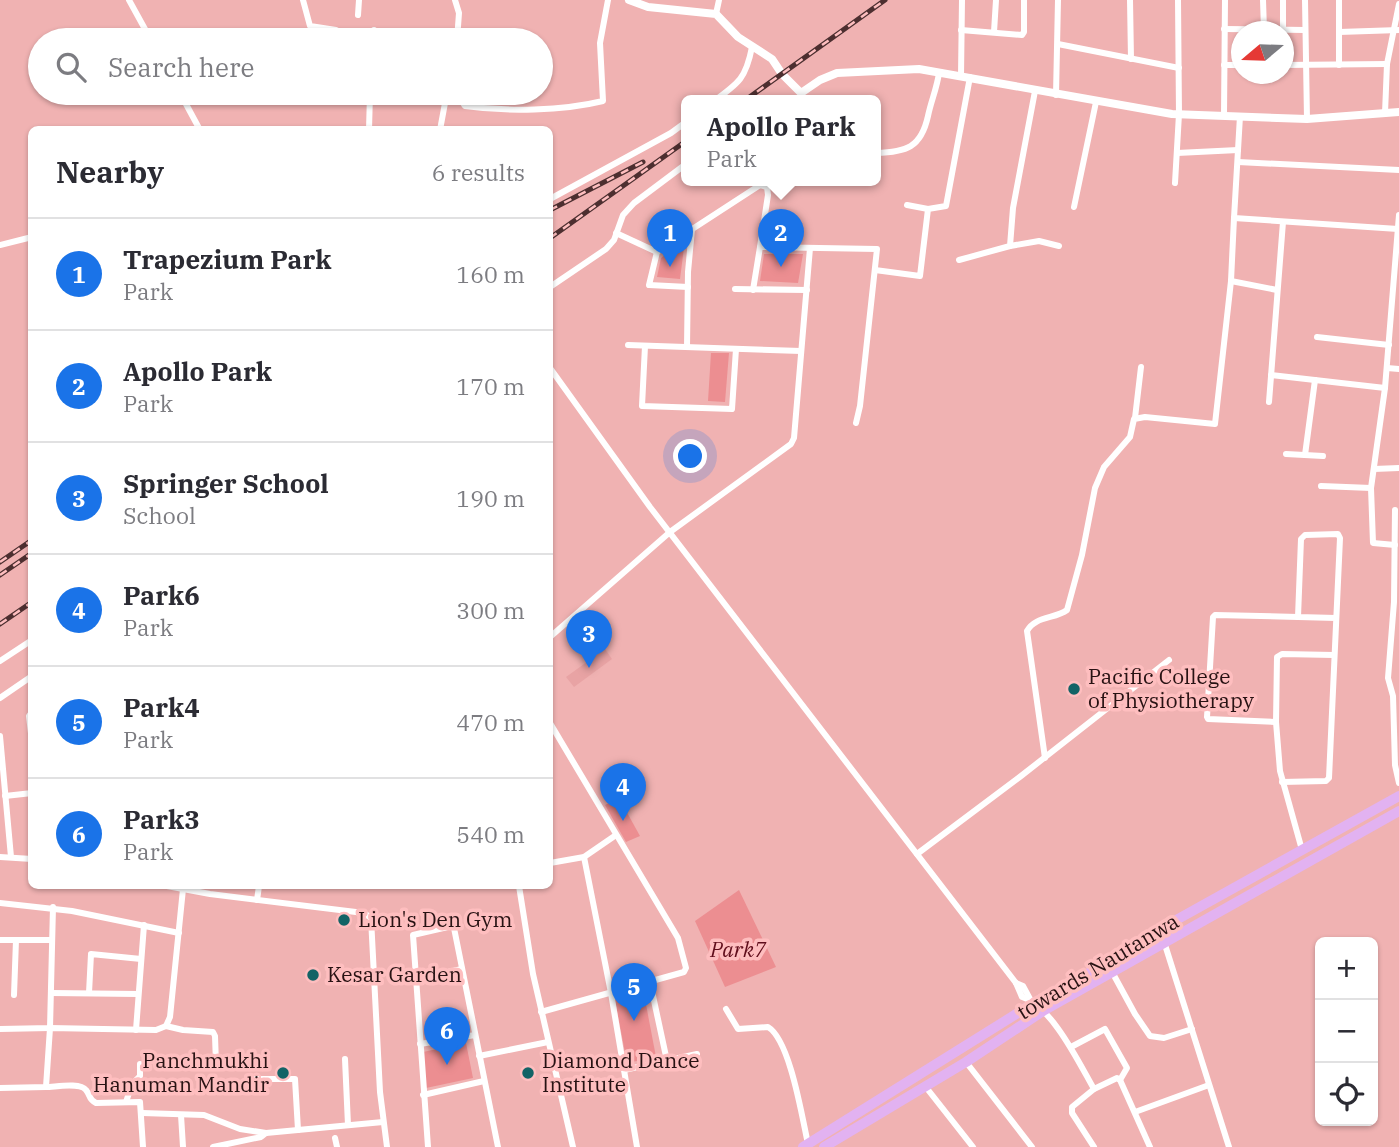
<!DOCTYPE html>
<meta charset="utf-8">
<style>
:root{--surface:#fff;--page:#f2f2f3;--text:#2b2b33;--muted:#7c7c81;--line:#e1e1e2;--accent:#1a73e8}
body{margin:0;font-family:"IBM Plex Serif",serif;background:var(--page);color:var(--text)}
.controls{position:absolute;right:21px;bottom:21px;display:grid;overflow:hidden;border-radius:10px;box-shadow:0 2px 5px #0004}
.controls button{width:63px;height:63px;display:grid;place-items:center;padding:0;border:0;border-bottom:2px solid var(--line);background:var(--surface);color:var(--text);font:35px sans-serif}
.compass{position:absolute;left:1231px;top:21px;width:63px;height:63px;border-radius:50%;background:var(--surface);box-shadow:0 2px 5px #0004;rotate:251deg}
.you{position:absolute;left:691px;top:457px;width:24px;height:24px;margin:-18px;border:5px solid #fff;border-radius:50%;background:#1a73e8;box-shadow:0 0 0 10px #1a73e833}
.badge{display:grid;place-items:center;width:46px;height:46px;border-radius:50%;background:var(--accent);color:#fff;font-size:23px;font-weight:700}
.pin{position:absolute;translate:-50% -58px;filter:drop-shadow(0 2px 4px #0008)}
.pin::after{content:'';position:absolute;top:37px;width:24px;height:21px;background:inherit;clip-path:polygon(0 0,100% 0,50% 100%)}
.popup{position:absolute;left:681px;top:95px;width:200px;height:91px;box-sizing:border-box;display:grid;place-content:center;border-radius:10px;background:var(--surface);filter:drop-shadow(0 2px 5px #0005);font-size:23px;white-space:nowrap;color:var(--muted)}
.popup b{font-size:26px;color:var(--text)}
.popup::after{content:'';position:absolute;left:50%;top:100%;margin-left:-14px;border:14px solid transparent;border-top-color:var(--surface)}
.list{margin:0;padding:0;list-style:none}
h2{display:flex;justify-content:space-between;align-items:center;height:91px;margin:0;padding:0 28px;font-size:30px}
h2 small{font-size:23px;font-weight:400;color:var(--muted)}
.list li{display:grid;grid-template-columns:46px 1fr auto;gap:21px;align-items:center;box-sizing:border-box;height:112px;padding:0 28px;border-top:2px solid var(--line)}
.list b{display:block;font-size:26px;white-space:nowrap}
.list p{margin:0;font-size:23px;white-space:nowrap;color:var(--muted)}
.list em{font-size:23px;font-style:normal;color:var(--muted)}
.icon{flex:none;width:38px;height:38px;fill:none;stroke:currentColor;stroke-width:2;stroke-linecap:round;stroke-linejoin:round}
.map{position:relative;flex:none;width:1399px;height:1147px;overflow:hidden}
.search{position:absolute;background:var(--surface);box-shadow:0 2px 5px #0004;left:28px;top:28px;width:525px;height:77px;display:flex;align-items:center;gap:18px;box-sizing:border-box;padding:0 24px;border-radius:38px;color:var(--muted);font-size:26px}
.panel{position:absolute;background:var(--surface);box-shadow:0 2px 5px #0004;left:28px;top:126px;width:525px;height:763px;border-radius:10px}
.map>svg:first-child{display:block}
.built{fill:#e8a3a4}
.green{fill:#ec8e91}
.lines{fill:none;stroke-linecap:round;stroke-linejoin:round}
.minor{stroke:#fff;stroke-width:6}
.tertiary{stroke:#fff;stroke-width:8}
.primary{stroke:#e2b2f1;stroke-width:10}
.rail-casing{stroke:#4d2f30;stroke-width:5}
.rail{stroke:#febebf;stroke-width:2.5;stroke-dasharray:8;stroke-linecap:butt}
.poi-dot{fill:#136366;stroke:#febebf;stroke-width:2.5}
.labels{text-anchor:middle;stroke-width:7;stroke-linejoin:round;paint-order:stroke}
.poi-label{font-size:21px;fill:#281213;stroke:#febebf;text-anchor:start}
.park-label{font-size:21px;font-style:italic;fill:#600d1b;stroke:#febebf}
.street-label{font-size:21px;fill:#281213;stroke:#febebf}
</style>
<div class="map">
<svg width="1399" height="1147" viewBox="0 0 1399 1147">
<rect width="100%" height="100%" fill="#f0b2b2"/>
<polygon class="built" points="605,649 612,659 574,687 566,677"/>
<g class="green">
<polygon points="685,240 680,279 657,277 661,258"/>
<polygon points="764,254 803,254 798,283 760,281"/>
<polygon points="711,353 729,353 725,402 708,401"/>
<polygon points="619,798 640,836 626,842 605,805"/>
<polygon points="739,890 776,967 725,987 695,921"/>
<polygon points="644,994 656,1057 627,1063 615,1000"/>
<polygon points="466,1043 473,1078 426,1088 423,1052"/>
</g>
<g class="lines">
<g class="minor">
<polyline points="129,0 151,40"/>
<polyline points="303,0 310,26 336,30"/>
<polyline points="455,0 459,13 457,40"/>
<polyline points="1130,0 1131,59"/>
<polyline points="1263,0 1264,30"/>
<polyline points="1283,0 1283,30"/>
<polyline points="1305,0 1307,119"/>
<polyline points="1339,0 1339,65"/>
<polyline points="716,14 719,0"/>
<polyline points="358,15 359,0"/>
<polyline points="1224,29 1305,30"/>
<polyline points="961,30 1022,35 1024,32 1024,0"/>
<polyline points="994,32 996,0"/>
<polyline points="1339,32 1399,30"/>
<polyline points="374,40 374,30"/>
<polyline points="1058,44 1179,68"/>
<polyline points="1224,65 1242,65"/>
<polyline points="1284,65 1387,64"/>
<polyline points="961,76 962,0"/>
<polyline points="180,93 200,130"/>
<path d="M456,93l9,13c42,6 97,5 138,-5l-3,-58 8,-43"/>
<polyline points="1056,95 1058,0"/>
<path d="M714,101c25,-18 32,-23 38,-54"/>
<polyline points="1385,113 1387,64 1399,4"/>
<polyline points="1224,115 1225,0"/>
<polyline points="1240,116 1234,218 1398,229"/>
<polyline points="369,130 370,93"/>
<polyline points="440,130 445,103 452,93"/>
<path d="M876,153c30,-1 45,-5 52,-37 3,-15 9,-28 11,-43"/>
<polyline points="1177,153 1238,150"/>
<polyline points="1238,162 1399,170"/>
<polyline points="1175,183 1179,114 1178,0"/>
<polyline points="550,199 671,133 686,122"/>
<polyline points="907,205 928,209"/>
<polyline points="1074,207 1096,102"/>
<polyline points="616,233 657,252"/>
<polyline points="0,245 32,237"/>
<polyline points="1010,246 1039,241 1059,246"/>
<polyline points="959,260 1010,246 1013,208 1035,91"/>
<polyline points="875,270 920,276 928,209 946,206 970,77"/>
<polyline points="1231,281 1277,290"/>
<polyline points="550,287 606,249 614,240 623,215 634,203 686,164"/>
<polyline points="688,287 649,285 657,252 760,185 767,187 768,195 760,247 877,249 860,406 856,423"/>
<polyline points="735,289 807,290"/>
<polyline points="753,290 760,247"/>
<polyline points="1317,337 1389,345"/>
<polyline points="628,345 801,351"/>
<polyline points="645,346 642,406 732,409 736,349"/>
<polyline points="687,347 688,272 692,229"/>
<path d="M550,368l100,139 366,476 6,14c30,9 57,66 72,92"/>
<polyline points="1387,368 1399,369"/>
<polyline points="1271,375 1385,388"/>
<polyline points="1269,402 1283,222"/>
<polyline points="1135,418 1141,367"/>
<polyline points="1286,454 1323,456"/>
<polyline points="1305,455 1315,380"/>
<polyline points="1374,469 1399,468"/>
<polyline points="1321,486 1371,488"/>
<polyline points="1395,510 1394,602 1388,678 1393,696 1395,765 1399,783"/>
<polyline points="1395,545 1373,543 1371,488 1385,388 1399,215"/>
<polyline points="550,637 670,532 791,444 794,438 810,248"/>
<polyline points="0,661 32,640"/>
<polyline points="0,698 32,676"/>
<polyline points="32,712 29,716 32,742"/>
<polyline points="1276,722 1208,719 1207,717 1213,617 1215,615 1298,617"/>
<polyline points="0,736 11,857"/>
<path d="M1045,758l-18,-127c8,-15 28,-12 40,-21l15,-55 13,-67 9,-21 26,-30 4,-18 11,-2 70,7 16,-143 3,-63"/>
<polyline points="1282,782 1326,781 1329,778 1340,538 1338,534 1305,535 1301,539 1298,617 1336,618"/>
<polyline points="5,796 32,793"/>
<polyline points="1302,850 1280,771 1276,722 1277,657 1282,654 1334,655"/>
<polyline points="917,854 1021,776 1169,660"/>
<polyline points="0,857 32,859"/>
<polyline points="584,857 611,993 637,1147"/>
<polyline points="550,863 584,857 616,835"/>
<polyline points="167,886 210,894 364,913 371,918 380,1092 387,1147"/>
<polyline points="519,886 533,974 573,1147"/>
<polyline points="257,900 259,886"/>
<polyline points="0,903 72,911 179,933"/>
<polyline points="1160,929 1229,1147"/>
<polyline points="0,940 52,940"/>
<polyline points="1111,970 1135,1014 1150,1036 1164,1038 1192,1029"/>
<polyline points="416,979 462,969"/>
<polyline points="650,982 667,1061"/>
<polyline points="1016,983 1023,986 1030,999"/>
<polyline points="51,993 138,994"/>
<polyline points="89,993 91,954 141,959"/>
<polyline points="14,995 16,940"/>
<path d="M726,1009l12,20 30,-2c22,13 34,90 40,117"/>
<polyline points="541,1012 684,972 686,968 678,938 550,723"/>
<polyline points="166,1026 183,1030 213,1032 215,1036 216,1064"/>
<polyline points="0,1029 50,1028 53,907"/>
<polyline points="136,1030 144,925"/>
<polyline points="420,1044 475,1035"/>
<polyline points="1071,1047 1105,1029 1127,1068 1120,1080"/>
<polyline points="479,1056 548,1042"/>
<polyline points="345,1059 348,1125"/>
<polyline points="966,1062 1032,1147"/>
<polyline points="624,1070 697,1054"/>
<polyline points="247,1079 295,1079 298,1130"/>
<polyline points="925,1086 973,1147"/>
<path d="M46,1087c9,0 34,-5 40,3 5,6 2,9 10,13l44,-1 3,45"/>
<polyline points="0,1088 46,1087 50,1028 156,1030 166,1026 170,1017 183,889"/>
<polyline points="423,1095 484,1081"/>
<polyline points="126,1102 132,1084 140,1076 140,1064"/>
<polyline points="1135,1112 1209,1085"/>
<polyline points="142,1113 204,1115 240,1129 266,1133"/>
<polyline points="181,1115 183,1147"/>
<polyline points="335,1138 337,1147"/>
<polyline points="213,1147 261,1137 266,1133 383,1122"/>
<polyline points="428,1147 413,935 452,926 454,928 498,1147"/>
<polyline points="1094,1147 1072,1113 1072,1107 1094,1089 1117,1078 1120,1080 1150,1147"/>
</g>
<polyline class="tertiary" points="629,0 648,7 716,14 738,37 772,59 782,74 801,93 820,80 837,73 919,69 1172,114 1307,119 1399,112"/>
<g class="primary">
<polyline points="803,1147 1034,1003 1107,963 1160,929 1399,796"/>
<polyline points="824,1147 966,1062 1043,1011 1399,811"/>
</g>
<defs>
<g id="rail">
<polyline points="744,101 885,0"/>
<polyline points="550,210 643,162"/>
<polyline points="550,238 686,141"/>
<polyline points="0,562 32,540"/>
<polyline points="0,575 32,553"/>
<polyline points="0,624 32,602"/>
</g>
</defs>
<use href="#rail" class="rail-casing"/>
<use href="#rail" class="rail"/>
</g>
<g class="poi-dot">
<circle cx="1074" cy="689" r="7"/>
<circle cx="344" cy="920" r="7"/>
<circle cx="313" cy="975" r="7"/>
<circle cx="283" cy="1073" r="7"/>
<circle cx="528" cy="1073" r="7"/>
</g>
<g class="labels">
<g class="poi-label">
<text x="1088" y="684">Pacific College<tspan x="1088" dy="24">of Physiotherapy</tspan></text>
<text x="358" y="927">Lion's Den Gym</text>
<text x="327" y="982">Kesar Garden</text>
<text x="269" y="1068" text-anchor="end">Panchmukhi<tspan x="269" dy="24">Hanuman Mandir</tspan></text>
<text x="542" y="1068">Diamond Dance<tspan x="542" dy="24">Institute</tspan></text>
</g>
<g class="park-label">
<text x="738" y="957">Park7</text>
</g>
<g class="street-label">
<text transform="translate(1098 967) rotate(-31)" y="7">towards Nautanwa</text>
</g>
</g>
</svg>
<div class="controls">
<button>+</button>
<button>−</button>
<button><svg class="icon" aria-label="locate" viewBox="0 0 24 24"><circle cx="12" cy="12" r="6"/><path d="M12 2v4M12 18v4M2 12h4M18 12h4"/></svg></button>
</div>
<svg class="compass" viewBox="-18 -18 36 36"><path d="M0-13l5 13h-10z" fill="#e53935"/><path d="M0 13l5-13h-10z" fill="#7c7c81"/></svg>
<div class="you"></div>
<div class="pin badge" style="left:670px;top:267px">1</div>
<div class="pin badge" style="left:781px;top:267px">2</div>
<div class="popup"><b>Apollo Park</b>Park</div>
<div class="pin badge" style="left:589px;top:668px">3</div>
<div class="pin badge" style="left:623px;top:821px">4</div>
<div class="pin badge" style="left:634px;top:1021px">5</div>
<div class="pin badge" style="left:447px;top:1065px">6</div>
<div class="search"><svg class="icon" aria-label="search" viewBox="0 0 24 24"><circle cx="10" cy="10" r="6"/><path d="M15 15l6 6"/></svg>Search here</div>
<section class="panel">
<h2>Nearby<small>6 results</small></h2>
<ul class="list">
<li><span class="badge">1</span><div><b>Trapezium Park</b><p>Park</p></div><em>160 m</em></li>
<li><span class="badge">2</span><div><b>Apollo Park</b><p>Park</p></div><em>170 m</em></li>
<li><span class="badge">3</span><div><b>Springer School</b><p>School</p></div><em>190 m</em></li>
<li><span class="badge">4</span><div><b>Park6</b><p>Park</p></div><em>300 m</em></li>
<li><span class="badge">5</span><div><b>Park4</b><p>Park</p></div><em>470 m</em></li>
<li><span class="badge">6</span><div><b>Park3</b><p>Park</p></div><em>540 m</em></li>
</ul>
</section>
</div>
